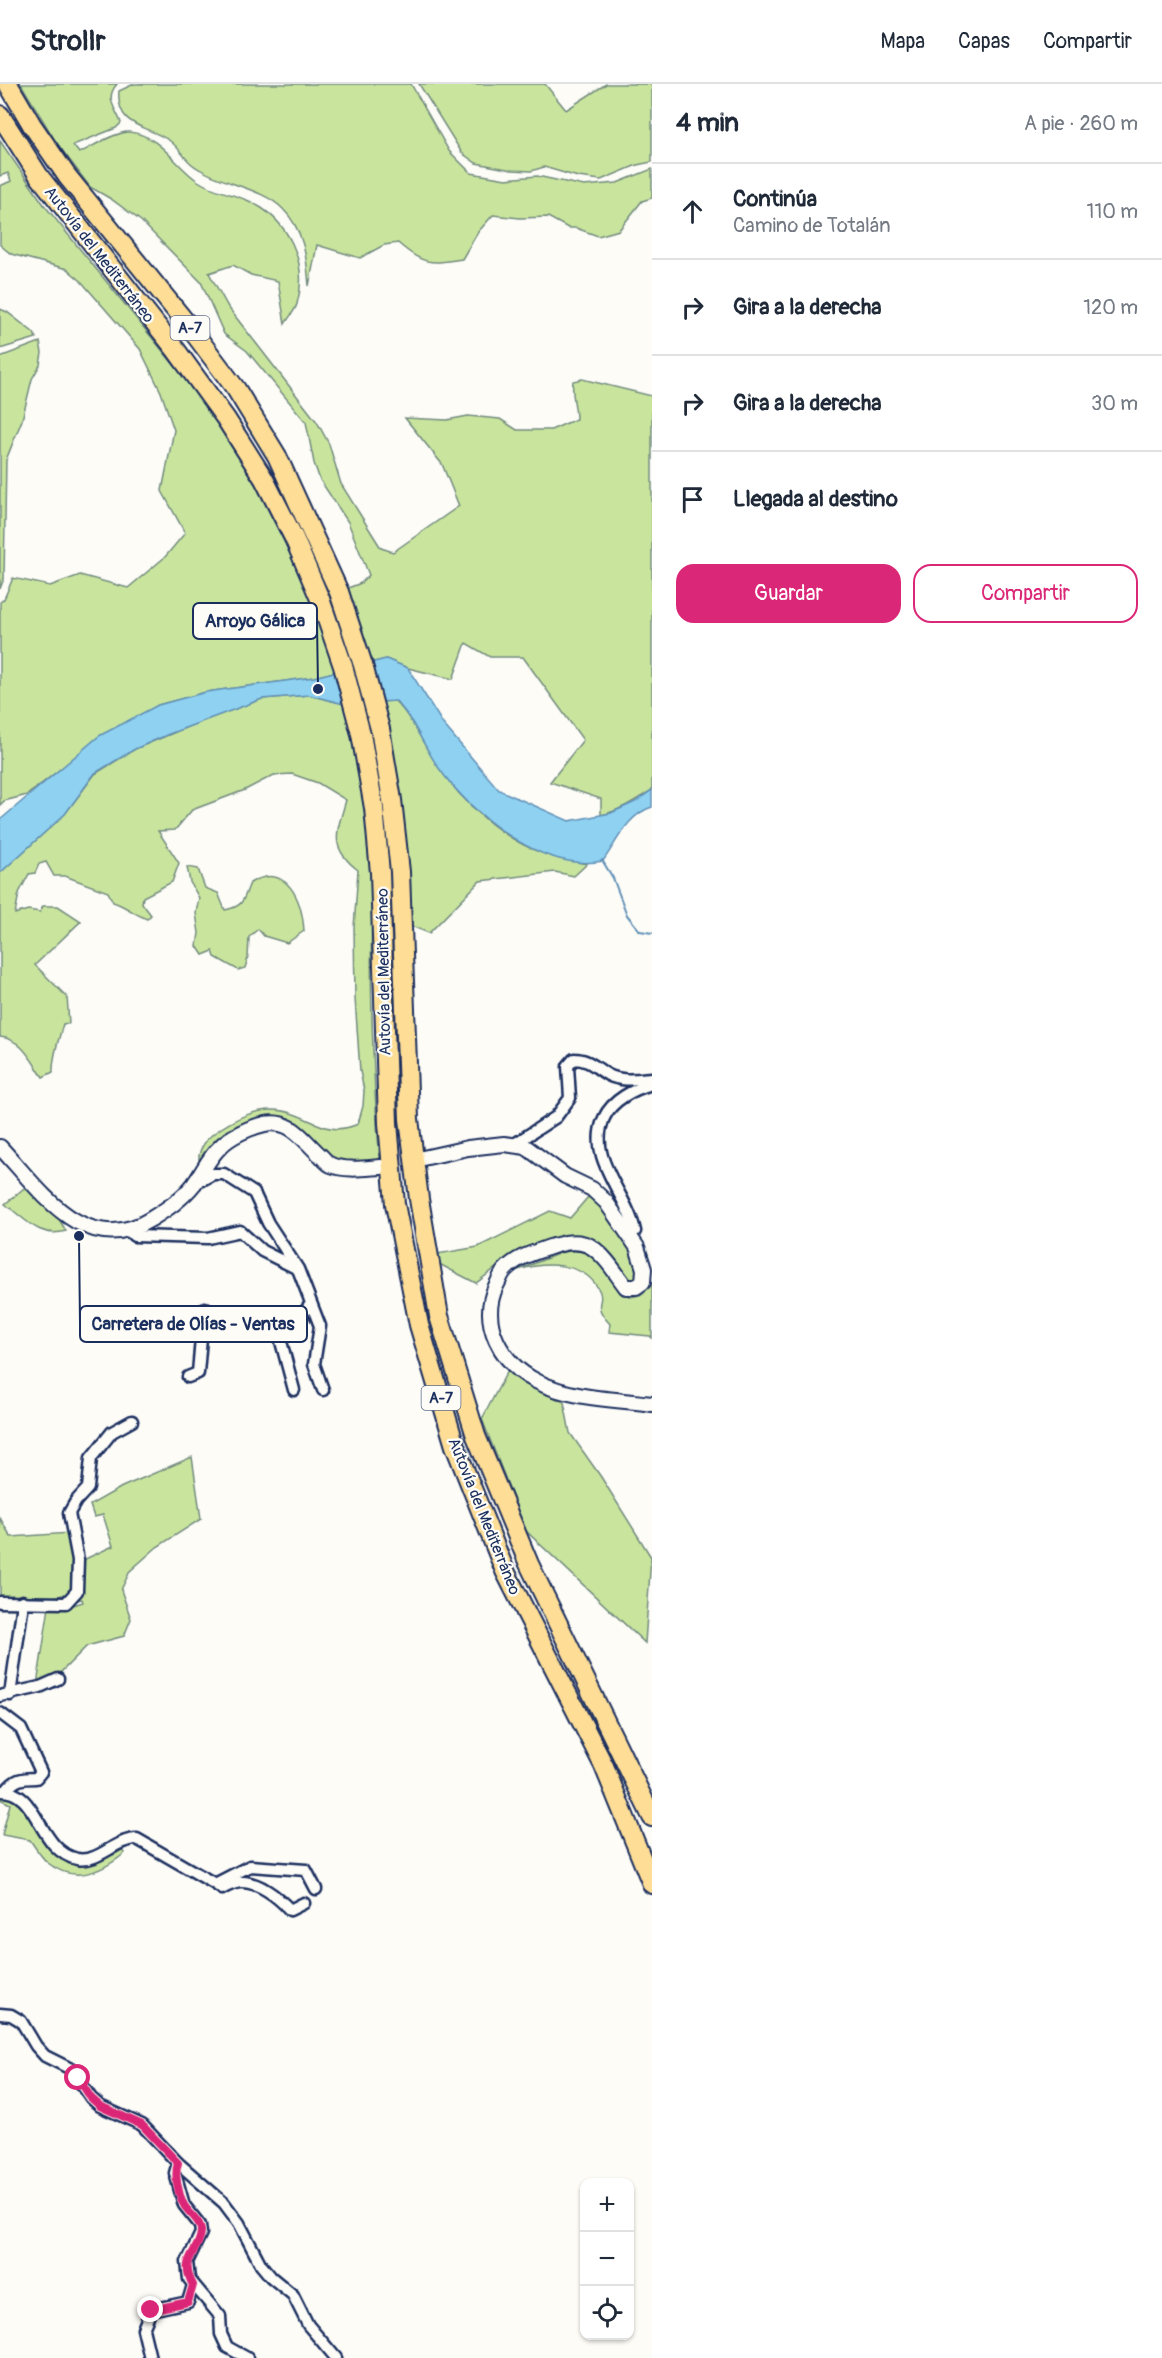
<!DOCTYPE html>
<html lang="es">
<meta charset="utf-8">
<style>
:root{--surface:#fff;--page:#f6f6f7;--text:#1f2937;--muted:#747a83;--line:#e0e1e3;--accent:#db2777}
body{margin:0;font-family:Pangolin,sans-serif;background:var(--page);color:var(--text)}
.controls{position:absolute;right:18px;bottom:18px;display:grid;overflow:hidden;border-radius:12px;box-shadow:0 2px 4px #0004}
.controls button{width:54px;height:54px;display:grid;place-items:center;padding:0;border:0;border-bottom:2px solid var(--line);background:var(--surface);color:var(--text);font:30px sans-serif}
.stop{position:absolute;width:18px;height:18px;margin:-14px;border:4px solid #db2777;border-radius:50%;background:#fff}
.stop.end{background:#db2777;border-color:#fff;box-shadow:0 2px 6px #0008}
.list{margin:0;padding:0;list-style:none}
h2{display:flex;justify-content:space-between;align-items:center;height:78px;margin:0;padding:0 24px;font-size:26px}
h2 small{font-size:20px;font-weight:400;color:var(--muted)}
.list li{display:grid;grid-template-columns:39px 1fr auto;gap:18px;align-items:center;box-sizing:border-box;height:96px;padding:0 24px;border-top:2px solid var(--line)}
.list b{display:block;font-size:22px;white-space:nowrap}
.list p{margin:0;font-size:20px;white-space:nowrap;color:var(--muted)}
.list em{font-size:20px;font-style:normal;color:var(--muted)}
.actions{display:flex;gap:12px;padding:18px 24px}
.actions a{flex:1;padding:14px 0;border:2px solid var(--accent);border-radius:18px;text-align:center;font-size:21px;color:var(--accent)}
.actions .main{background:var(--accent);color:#fff}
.icon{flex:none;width:33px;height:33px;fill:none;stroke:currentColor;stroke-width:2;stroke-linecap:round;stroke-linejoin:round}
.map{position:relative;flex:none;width:652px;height:2274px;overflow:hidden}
header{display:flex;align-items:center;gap:36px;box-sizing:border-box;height:84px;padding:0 30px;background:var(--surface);border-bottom:2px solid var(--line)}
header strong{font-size:28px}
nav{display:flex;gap:33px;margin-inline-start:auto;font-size:21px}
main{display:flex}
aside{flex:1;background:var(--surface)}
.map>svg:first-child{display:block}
.green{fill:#c9e59d;stroke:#728a7e;stroke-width:1.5}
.water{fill:#8fd1f0;stroke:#6190b6;stroke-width:1.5}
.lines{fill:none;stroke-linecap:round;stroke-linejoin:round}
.stream{stroke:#6190b6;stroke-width:2}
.minor-casing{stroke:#1b2f5e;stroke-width:15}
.secondary-casing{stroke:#1b2f5e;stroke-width:18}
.motorway-casing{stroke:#1b2f5e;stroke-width:22}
.minor{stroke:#fdfcf7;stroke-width:10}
.secondary{stroke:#fdfcf7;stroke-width:14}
.motorway{stroke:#fedd96;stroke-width:18}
.route{stroke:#db2777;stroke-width:8}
.labels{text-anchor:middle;stroke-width:4.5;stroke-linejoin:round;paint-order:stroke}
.shield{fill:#fdfcf7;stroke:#5f6c8c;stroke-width:1.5}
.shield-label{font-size:15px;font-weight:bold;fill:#1b2f5e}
.street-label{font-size:16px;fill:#1b2f5e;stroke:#fdfcf7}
.leader{fill:none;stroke:#1b2f5e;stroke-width:2}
.callout-dot{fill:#1b2f5e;stroke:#fdfcf7;stroke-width:2}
.callout{fill:#fdfcf7;stroke:#1b2f5e;stroke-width:2}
.callout-label{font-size:18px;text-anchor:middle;font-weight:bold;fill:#1b2f5e}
</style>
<header>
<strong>Strollr</strong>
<nav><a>Mapa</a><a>Capas</a><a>Compartir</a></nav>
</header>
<main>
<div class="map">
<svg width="652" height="2274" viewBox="0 0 652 2274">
<rect width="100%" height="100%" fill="#fdfcf7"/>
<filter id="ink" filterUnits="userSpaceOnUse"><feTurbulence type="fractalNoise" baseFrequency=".0167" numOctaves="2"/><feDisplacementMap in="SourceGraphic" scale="12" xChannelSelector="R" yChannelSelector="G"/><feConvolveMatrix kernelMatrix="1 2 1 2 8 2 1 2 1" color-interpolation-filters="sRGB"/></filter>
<g filter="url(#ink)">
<g class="green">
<path d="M21,0h96c-13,15 -1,24 4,39l-5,5 -43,17 6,8c11,-5 38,-22 50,-21 32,3 45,33 69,49 15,10 36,13 51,20 39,18 60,61 48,103 -2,7 -8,13 -12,20l-7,-43 -27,-6 -18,-10 -24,8 19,34 89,115 12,22 12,40 40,64 12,4 66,-46 -17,-42 -37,-46 42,2 21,-4 32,3 17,11h34l25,-11c0,-14 -5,-25 -3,-38l9,-2 70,17v394c-17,10 -32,21 -51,25v-16l-51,-17 33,-42 -60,-83h-33l-24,-14 -13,36 -45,-11 -22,-9 -72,18 -108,15 -48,13 -99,65 -32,25 -23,6 -4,4v-203l4,-3 9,-21 37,8 30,-11 48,13 37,-31 20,-24 -23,-42 12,-61 -13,-38 -21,-43 -60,-69 -13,-11 -56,-15 -11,-9v-59l11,-5 -3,-8 -8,3v-35l45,65 155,191 53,83 61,121 47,-18 8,-8 -21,-53 -28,-42 -6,-17 -8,-41 -59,-71 -23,-17 -23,-52 -60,-61 -30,-22 -21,-12 -34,-45z"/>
<path d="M134,0h277l38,67 22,22 35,6 31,-3 47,10 33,-3 35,-14v29l-10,3 -23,29 -21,6 -22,-8h-8l-20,-11 -28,1 -27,-3 -15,17 -16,27c-32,5 -39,6 -64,-16l-14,2 -24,13 -43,-13 -8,41c-2,-27 -5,-56 -26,-77 -20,-21 -62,-25 -87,-42 -11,-6 -16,-19 -26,-26 -23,-16 -54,-13 -51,-50z"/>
<polygon points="419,0 545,0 566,26 606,0 652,0 652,78 637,81 601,96 578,93 544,83 531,87 512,86 476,79 462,69"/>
<polygon points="0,225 7,228 34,249 36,254 0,265"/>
<polygon points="40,258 42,269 40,281 32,295 22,336 6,376 4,494 0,505 0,273"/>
<path d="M309,611l35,9 51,-3c19,19 28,44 43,65 24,36 63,72 104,87 15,6 30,8 45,11l-13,12 -19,-4 -75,9 -51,52 -18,-7 -4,-55 -34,3c-4,100 -1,200 8,300l-6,1 -2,-14 -29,3 -12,-5 -58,-41 -73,44 -2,-2c-1,-10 7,-21 15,-27 20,-14 44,-27 69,-22 30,6 43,27 75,13l5,-18 1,-15 -4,-20 -5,-73 -1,-70 4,-58c-30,-23 -21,-38 -12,-70l-28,-17 -26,-9 -18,1 -29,15 -53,20 -17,20 -17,1 21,32 -7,19 -29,15 -1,6 9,12 -4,4c-13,-5 -21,-13 -34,-17l-5,-10 -43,-16h-11l-8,-14 -7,2 -4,9 -6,1 -10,19 -4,21 13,-4 12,2 3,-6h15l23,15 -46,44 32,32 2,26 -6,1c-4,15 -11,33 -10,48l-10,5c-12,-17 -21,-38 -43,-40v-164l65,-59 30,-40 40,-25 62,-26 65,-24z"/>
<path d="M187,783l11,2 7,19 13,5 7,17c20,-4 18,-11 25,-27 37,-22 52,17 54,48l-17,12 -23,-7 -6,-7 -9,8 -1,21 -3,10 -7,2 -23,-13 -2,-6 -10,4 -6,-9 2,-13 -3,-20 3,-15 -9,-16z"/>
<path d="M29,1100l27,30 10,17c-26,8 -41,-12 -61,-27z"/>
<path d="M588,1113c5,3 12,6 16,10 16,17 33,50 35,73l-7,3 -29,-30 -55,-11 -39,16 -33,25 -37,-19 -2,-10 41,-7 72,-36 20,7z"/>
<path d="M570,1165l19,3 18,17 12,21 12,7 12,-3 9,-11v55l-2,-2 -41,-4 1,-8c-20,-22 -4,-20 -11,-34 -15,-29 -54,-28 -81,-20z"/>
<polygon points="509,1284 529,1302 564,1318 570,1349 601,1393 651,1473 645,1559 526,1447 482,1335"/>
<polygon points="192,1373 201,1435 157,1463 130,1487 121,1506 131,1535 124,1552 87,1562 57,1592 37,1601 49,1523 61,1525 83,1518 82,1515 77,1516 81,1506 81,1477 113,1462 103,1431 94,1433 90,1421 122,1403"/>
<path d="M0,1434l11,19 60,-4 4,30 -2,28c-22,11 -49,6 -73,7z"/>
<path d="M0,1710l14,7 15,12 19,33 21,18 17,1 35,-17 4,5c-23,19 -51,31 -77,10 -7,-6 -13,-16 -18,-23l-28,-5 8,-31 -10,-5z"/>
</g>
<path class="water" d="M386,575l22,9 35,56 56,66 70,31 42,-8 24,-11 17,-12v17c-25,8 -35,35 -49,54 -61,12 -132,-47 -165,-94 -15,-22 -24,-47 -42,-66l-52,3 -35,-9 -47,4 -93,35 -34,15 -40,24 -30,41 -65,59v-53l99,-84 59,-31 48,-13 108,-15z"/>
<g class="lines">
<polyline class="stream" points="602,776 613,794 627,831 640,847 652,849"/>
<defs>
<g id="minor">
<path d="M513,1061l43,-28 14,-19 -2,-32 6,-7c15,0 22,9 34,16 14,7 30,4 44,3"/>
<polyline points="199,1092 204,1095 213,1090 224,1090 254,1109 268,1139 298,1185 320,1242 314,1280 323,1306"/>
<polyline points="129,1147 134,1152 208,1154 240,1147 262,1167 296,1184"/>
<path d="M629,1151l6,-4c-8,-38 -49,-73 -31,-113 8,-18 30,-29 48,-34"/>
<polyline points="188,1293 198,1289 201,1254 200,1229 205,1224 269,1249 279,1250"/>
<polyline points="294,1306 279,1250 294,1241 310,1221"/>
<polyline points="0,1518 66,1519 77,1507 78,1476 69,1429 76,1417 88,1404 91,1374 112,1348 132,1337"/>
<polyline points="10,1611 22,1526 22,1517"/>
<polyline points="0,1612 40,1603 58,1595"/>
<path d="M0,1629l21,16 20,43 -5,6c-15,0 -21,1 -30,13"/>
<path d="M0,1707c39,-2 37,59 77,68 22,4 38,-20 60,-20l78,45 35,-18 56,4 10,19"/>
<path d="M215,1800l7,5c5,-3 12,-6 18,-7 18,-1 38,15 50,28l14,-7"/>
<polyline points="0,1930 11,1931 21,1937 36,1962 45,1972 71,1985 91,2014 100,2022 142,2041 178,2079 224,2119 239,2139 261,2181 271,2193 293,2211 308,2241 336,2274"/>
<polyline points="178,2079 175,2089 184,2121 200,2141 201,2149 187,2178 189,2195 220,2232 221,2250 227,2263 247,2274"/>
<polyline points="150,2274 143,2245 151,2226 188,2218 193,2201"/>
</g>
<g id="secondary">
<path d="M0,1063c40,43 85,113 151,72 16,-10 31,-20 43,-35 9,-12 15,-27 26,-37 10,-11 31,-20 45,-23 27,-5 38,16 56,32 3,3 6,7 10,9 15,6 34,3 50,2"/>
<path d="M423,1074l45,-10 36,-4 22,3 39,29 27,13 14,13 31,45 7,22 -1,13 -7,5h-10c-10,-13 -21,-32 -36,-41 -13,-7 -28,-3 -40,1 -17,6 -33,10 -45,23 -4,4 -6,11 -9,16 -17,37 5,77 40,95 34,18 78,18 116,23"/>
</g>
<g id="motorway">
<polyline points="8,0 32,41 67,92 191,245 236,305 277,372 339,508 363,581 380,645 392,716 400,788 409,1035 419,1115 439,1232 476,1352 529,1480 652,1733"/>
<polyline points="0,31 39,92 176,266 226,335 264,395 294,454 320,515 343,582 361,650 374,724 380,789 388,1039 395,1120 419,1241 455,1362 505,1487 604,1682 652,1800"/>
</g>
</defs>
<use href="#minor" class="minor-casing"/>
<use href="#secondary" class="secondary-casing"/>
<use href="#motorway" class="motorway-casing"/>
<use href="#minor" class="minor"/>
<use href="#secondary" class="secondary"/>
<use href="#motorway" class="motorway"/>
</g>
</g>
<g class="lines" filter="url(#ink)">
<path class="route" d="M78,1994l13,20 9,8 42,19 36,38c-4,12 0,30 6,42 4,8 18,16 17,27 -2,22 -23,26 -8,53l-5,17 -37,8"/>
</g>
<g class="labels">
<g class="shield">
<rect x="170.5" y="232" width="39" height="24" rx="4.5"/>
<rect x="421.5" y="1302" width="39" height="24" rx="4.5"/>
</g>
<g class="shield-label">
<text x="190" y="249">A-7</text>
<text x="441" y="1319">A-7</text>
</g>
<g class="street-label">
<text transform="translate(100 170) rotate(52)" y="6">Autovía del Mediterráneo</text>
<text transform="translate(383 888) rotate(-91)" y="6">Autovía del Mediterráneo</text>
<text transform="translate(485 1432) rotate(68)" y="6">Autovía del Mediterráneo</text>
</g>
</g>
<path class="leader" d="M318 605L317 537M79 1152L80 1240"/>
<g class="callout-dot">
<circle cx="318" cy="605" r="6"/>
<circle cx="79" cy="1152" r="6"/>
</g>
<g class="callout">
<rect x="193" y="519" width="124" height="36" rx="6"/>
<rect x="80" y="1222" width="227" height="36" rx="6"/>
</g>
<g class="callout-label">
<text x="255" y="543">Arroyo Gálica</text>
<text x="193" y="1246">Carretera de Olías - Ventas</text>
</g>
</svg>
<div class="controls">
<button>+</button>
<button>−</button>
<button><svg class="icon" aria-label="locate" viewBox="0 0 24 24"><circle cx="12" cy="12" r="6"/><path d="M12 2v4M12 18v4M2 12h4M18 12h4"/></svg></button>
</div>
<div class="stop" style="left:78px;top:1994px"></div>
<div class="stop end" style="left:151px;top:2226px"></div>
</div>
<aside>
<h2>4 min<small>A pie · 260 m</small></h2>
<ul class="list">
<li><svg class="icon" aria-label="ahead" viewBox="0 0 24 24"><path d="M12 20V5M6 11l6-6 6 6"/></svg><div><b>Continúa</b><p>Camino de Totalán</p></div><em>110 m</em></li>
<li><svg class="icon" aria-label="right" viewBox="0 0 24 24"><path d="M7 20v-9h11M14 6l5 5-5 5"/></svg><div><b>Gira a la derecha</b></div><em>120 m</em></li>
<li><svg class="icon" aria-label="right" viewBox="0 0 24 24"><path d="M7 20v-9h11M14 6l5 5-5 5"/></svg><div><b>Gira a la derecha</b></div><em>30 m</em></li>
<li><svg class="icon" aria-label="arrive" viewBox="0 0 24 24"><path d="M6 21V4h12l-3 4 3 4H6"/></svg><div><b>Llegada al destino</b></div></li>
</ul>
<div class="actions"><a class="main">Guardar</a><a>Compartir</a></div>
</aside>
</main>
